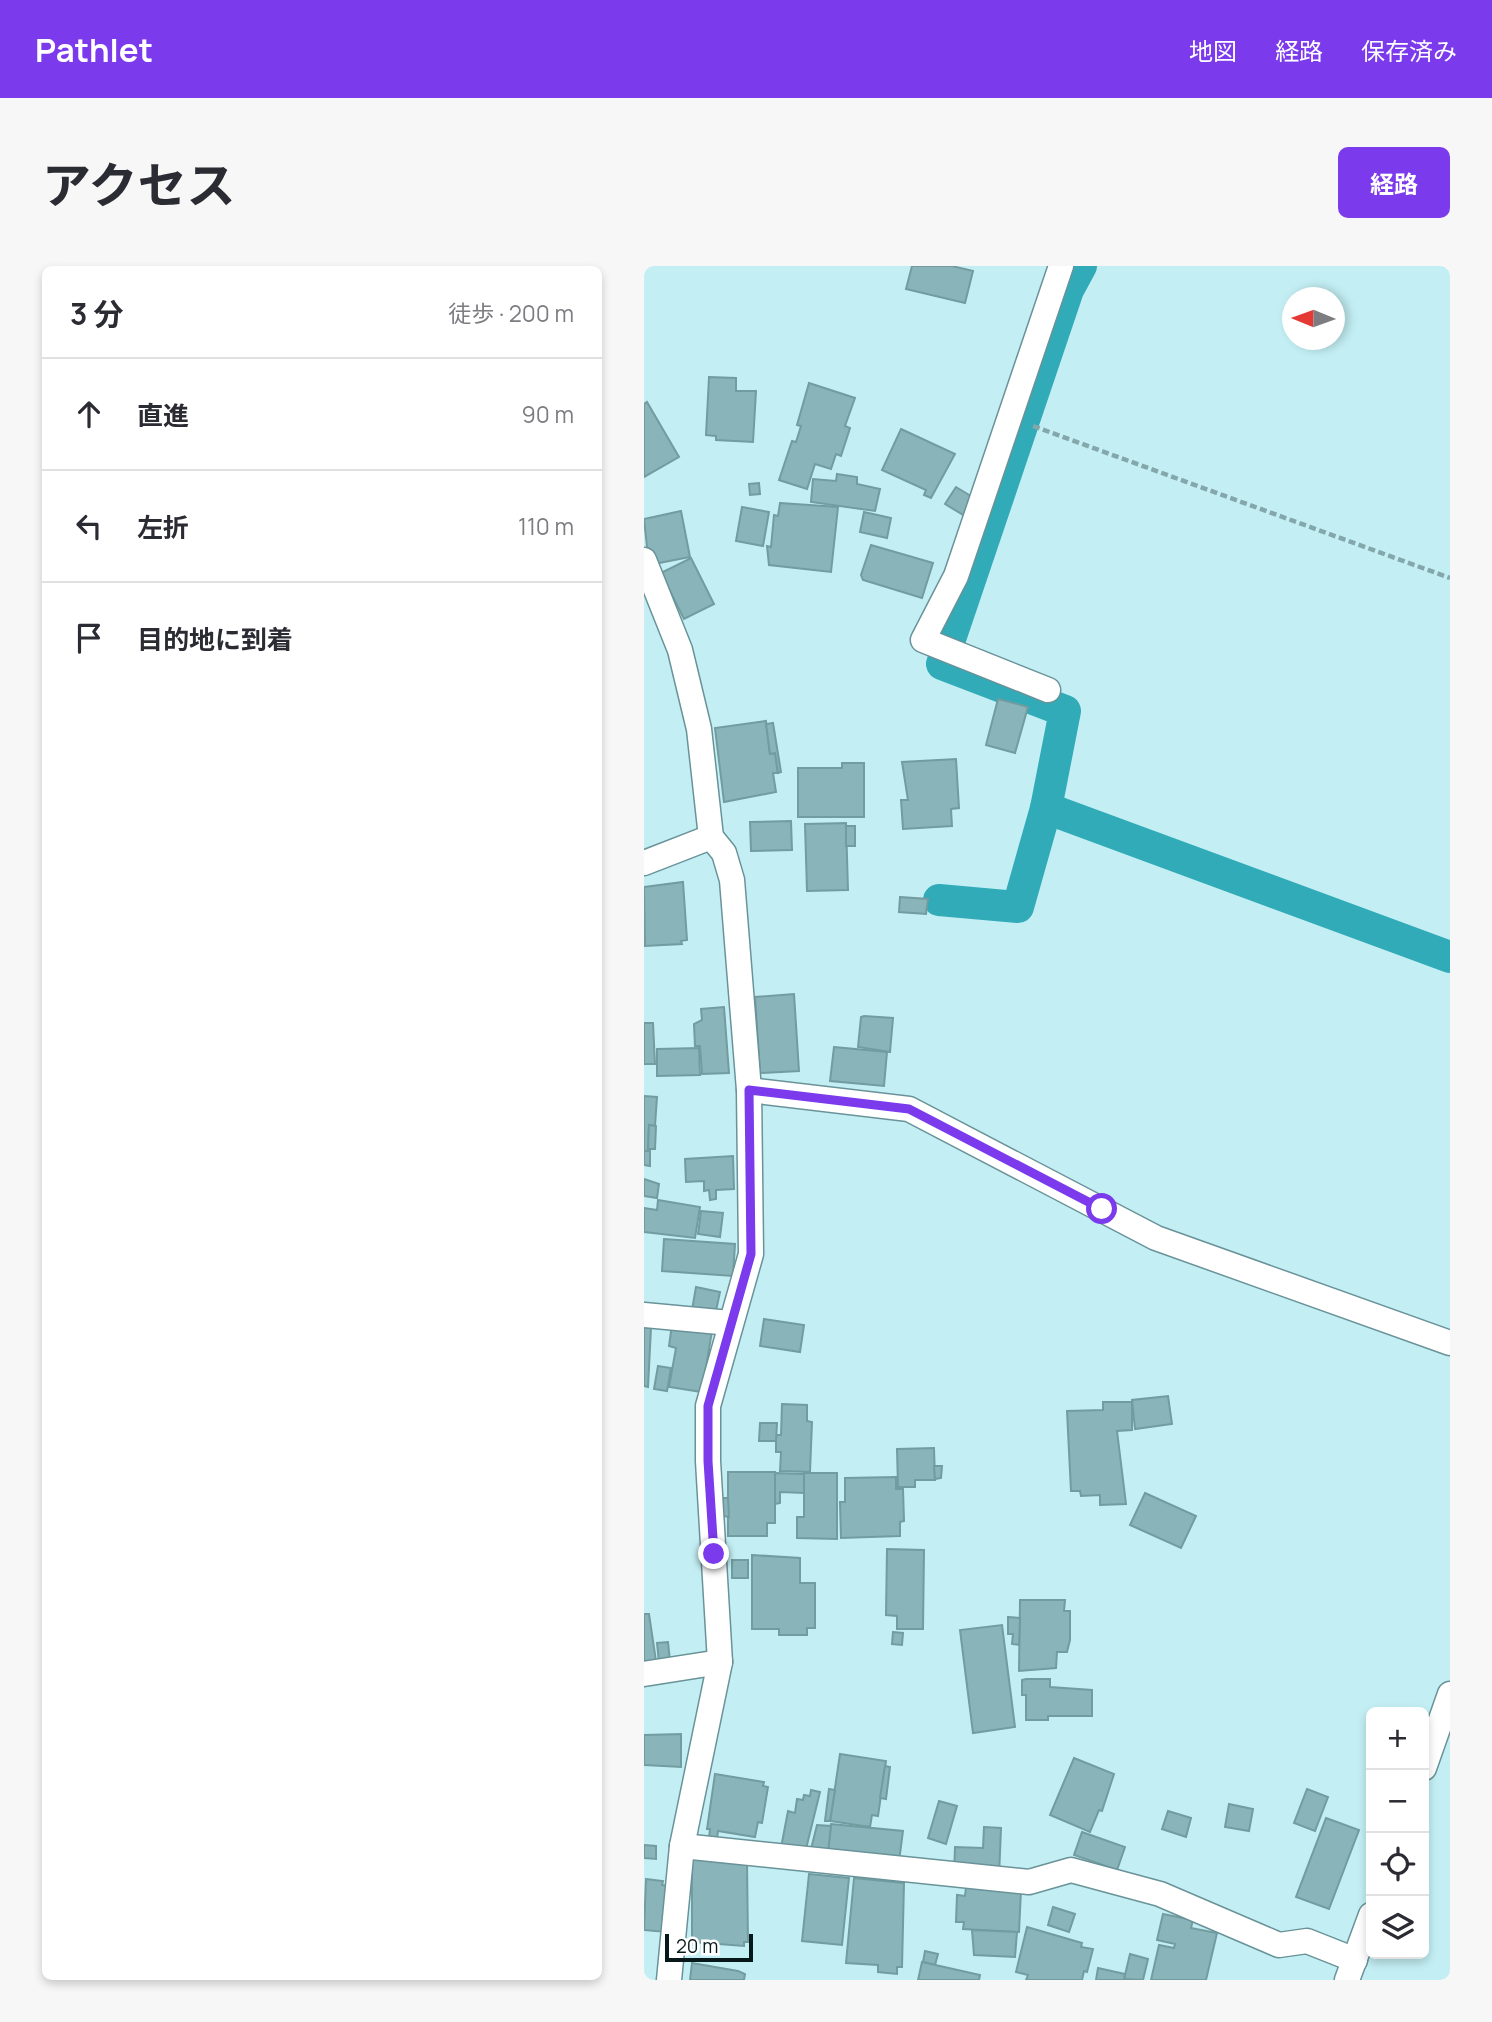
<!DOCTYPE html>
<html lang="ja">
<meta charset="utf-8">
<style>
:root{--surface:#fff;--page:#f7f7f7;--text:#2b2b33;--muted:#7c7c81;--line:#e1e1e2;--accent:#7c3aed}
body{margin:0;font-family:Manrope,"Noto Sans JP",sans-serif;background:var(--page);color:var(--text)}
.controls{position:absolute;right:21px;bottom:21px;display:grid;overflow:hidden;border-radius:10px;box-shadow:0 4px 10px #0003}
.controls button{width:63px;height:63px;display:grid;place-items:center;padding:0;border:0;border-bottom:2px solid var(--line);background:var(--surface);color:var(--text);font:35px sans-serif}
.compass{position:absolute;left:638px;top:21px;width:63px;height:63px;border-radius:50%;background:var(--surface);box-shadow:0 4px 10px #0003;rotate:271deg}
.scale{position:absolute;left:21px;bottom:18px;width:88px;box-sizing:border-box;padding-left:7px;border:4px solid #07181a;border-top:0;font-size:19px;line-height:24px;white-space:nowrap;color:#07181a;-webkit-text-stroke:5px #fff;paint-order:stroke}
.stop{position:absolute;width:21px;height:21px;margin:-16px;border:5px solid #7c3aed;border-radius:50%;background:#fff}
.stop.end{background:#7c3aed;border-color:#fff;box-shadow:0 2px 7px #0008}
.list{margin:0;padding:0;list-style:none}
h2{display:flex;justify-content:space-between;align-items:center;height:91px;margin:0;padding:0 28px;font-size:30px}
h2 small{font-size:23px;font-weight:400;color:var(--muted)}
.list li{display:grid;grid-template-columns:46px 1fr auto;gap:21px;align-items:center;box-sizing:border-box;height:112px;padding:0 28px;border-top:2px solid var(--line)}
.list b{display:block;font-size:26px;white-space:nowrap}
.list em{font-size:23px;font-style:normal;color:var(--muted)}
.icon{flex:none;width:38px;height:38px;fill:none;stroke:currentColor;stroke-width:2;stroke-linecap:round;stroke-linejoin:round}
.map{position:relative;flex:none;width:806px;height:1714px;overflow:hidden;border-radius:10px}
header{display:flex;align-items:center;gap:42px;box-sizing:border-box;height:98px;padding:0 35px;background:var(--accent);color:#fff}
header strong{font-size:33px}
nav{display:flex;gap:38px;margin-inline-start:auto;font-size:24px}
.intro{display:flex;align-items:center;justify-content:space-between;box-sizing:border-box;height:168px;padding:0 42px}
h1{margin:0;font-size:49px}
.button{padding:18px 32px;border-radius:10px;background:var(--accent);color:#fff;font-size:24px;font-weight:700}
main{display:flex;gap:42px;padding:0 42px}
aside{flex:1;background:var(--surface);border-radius:10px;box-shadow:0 4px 10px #0003}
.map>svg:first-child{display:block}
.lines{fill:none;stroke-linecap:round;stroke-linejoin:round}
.canal{stroke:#31abb7;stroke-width:32}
.building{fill:#89b4b9;stroke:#729ca0;stroke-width:2}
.street-casing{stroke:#699398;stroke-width:27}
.path{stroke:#84a7ab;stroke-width:4.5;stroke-dasharray:7 3.5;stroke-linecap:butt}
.street{stroke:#fff;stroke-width:24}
.route{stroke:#7c3aed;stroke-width:9}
</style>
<header>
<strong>Pathlet</strong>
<nav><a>地図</a><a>経路</a><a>保存済み</a></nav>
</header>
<div class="intro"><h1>アクセス</h1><a class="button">経路</a></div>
<main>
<aside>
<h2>3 分<small>徒歩 · 200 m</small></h2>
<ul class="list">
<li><svg class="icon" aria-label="ahead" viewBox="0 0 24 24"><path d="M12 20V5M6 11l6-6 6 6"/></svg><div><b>直進</b></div><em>90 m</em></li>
<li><svg class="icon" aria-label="left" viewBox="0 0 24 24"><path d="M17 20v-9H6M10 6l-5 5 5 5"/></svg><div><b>左折</b></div><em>110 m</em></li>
<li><svg class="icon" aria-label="arrive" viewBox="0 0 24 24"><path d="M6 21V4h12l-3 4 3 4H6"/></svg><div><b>目的地に到着</b></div></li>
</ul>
</aside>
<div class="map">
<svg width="806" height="1714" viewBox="0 0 806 1714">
<rect width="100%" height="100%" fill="#c3eff4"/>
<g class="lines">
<g class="canal">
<polyline points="304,379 424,24 437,0"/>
<polyline points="402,542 806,691"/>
<polyline points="295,634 374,641 402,542 421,445 298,398 300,392"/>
</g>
</g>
<g class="building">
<polygon points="268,0 308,0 329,5 321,37 262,23"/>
<polygon points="65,111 92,112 92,125 112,125 109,176 72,174 72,170 62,169"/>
<polygon points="165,117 211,132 201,160 206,162 197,190 192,188 187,203 171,198 163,223 135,214 148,175 152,176 157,160 153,159"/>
<polygon points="3,136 35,191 0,211 0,138"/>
<polygon points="257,163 311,188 287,232 280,229 282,224 238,204"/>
<polygon points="193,208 213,211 213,218 236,223 231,245 167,236 169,213 192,215"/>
<polygon points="115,217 116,228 106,229 105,218"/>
<polygon points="312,221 335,235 324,252 301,238"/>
<polygon points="136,237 194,241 187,306 125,299 123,280 127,281 130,249 134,250"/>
<polygon points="98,241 125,246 119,280 92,275"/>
<polygon points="37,245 46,291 5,299 0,253"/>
<polygon points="220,246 247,252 243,272 216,266"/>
<polygon points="227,279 289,297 278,332 219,314 217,309"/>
<polygon points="47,292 70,338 40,353 17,307"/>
<polygon points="354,433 384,441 371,487 342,479"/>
<polygon points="122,455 126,488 131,487 134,507 129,507 132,526 80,536 71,462"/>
<polygon points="129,457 137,506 134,507 131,487 126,488 122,458"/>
<polygon points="312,493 315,542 307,543 308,560 259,563 257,534 264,534 258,496"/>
<polygon points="198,497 220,497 220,551 154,551 154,502 198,502"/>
<polygon points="147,555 148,584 107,585 106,556"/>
<polygon points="202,557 204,624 163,625 161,558"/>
<rect x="202" y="560" width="9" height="20"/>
<polygon points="39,616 43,674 37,675 38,678 1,680 0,621"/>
<polygon points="256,631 284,633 282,648 255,646"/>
<polygon points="150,728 155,805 116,807 111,731"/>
<polygon points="80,741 85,807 58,808 56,780 51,780 50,758 58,754 57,743"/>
<polygon points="220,750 249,752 246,786 214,781 217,751"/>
<polygon points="0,757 9,757 11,798 0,798"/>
<polygon points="190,781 243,786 240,820 186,815"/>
<polygon points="55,782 56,809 13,810 13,783"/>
<polygon points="0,830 13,831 11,860 5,859 4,885 0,885"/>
<polygon points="5,859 12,860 11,883 4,883"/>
<polygon points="0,885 6,885 6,900 0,899"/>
<polygon points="89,890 90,923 72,924 72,933 66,934 65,924 60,925 60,915 42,916 41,893"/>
<polygon points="0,913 15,918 13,932 0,930"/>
<polygon points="14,934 56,941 51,972 0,966 0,942 13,944"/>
<polygon points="57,945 79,947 76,971 54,968"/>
<polygon points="20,973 91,978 89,1010 18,1005"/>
<polygon points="52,1021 76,1026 70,1054 47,1050"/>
<polygon points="120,1053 160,1059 156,1086 116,1080"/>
<polygon points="28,1058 68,1065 58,1126 25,1121 32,1082 25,1080"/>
<polygon points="0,1061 7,1062 4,1121 0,1120"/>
<polygon points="14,1100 27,1102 23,1125 10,1123"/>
<polygon points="524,1130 528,1158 491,1163 488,1134"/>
<polygon points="459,1136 488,1136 488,1164 473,1165 482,1238 456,1239 456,1229 437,1230 436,1225 427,1225 423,1145 459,1144"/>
<polygon points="138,1138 163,1139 163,1155 168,1156 166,1206 136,1205 137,1186 132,1186 132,1169 137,1169"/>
<polygon points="116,1157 133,1157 132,1175 115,1175"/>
<polygon points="290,1182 291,1214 271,1214 271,1221 254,1221 253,1183"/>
<polygon points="290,1200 298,1200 297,1212 291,1213"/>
<polygon points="84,1206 131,1206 131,1257 123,1257 123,1270 84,1270"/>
<polygon points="131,1207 160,1208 160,1227 136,1226 136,1237 131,1238"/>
<polygon points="160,1207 193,1207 193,1273 153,1272 153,1251 160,1251"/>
<polygon points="252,1211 252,1223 259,1223 260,1255 256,1256 256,1270 197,1272 196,1236 201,1236 201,1212"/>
<polygon points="501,1227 552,1250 537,1282 486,1259"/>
<polygon points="78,1232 84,1232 85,1251 79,1250"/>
<polygon points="243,1283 280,1284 279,1363 253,1363 253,1350 242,1349"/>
<polygon points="108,1289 156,1292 156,1317 171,1317 171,1362 163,1362 163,1369 135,1369 135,1363 108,1363"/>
<rect x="88" y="1294" width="16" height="18"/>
<polygon points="376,1334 421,1334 420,1345 426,1345 426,1374 423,1386 413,1386 412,1402 375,1405"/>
<polygon points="0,1348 5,1348 12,1395 0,1397"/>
<polygon points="364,1351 376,1352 375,1379 368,1378 369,1368 364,1368"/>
<polygon points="358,1359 371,1461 329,1467 316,1364"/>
<polygon points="249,1366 259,1367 258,1379 248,1378"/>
<polygon points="24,1376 26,1395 15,1396 13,1377"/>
<polygon points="382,1413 406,1413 406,1421 448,1424 448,1450 404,1450 404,1454 382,1454 382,1429 378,1429 378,1414"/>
<polygon points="37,1468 37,1501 0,1499 0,1469"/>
<polygon points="196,1488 242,1495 234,1550 228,1549 226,1561 186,1555"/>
<polygon points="430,1492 470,1508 458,1545 455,1544 446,1566 406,1549"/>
<polygon points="241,1500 246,1501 242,1533 236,1532"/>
<polygon points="71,1508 120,1516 119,1520 124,1521 118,1557 114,1556 111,1571 74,1565 73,1573 65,1571 66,1563 63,1563"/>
<polygon points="185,1523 191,1524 186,1555 181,1555"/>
<polygon points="663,1523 684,1531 671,1565 650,1557"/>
<polygon points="167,1524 176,1526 160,1591 136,1587 144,1545 151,1547 153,1533 159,1534 160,1529 166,1530"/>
<polygon points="295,1535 313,1540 302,1578 284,1572"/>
<polygon points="585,1538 609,1543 605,1565 581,1561"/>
<polygon points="524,1545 547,1552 542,1571 518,1563"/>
<polygon points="682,1552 715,1564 685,1643 652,1631"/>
<polygon points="187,1558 259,1565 254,1603 183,1595"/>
<polygon points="173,1559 187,1560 183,1595 164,1595"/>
<polygon points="340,1561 357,1562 355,1611 310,1609 311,1581 339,1582"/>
<polygon points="438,1566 481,1581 473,1604 430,1589"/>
<polygon points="0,1579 12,1580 12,1593 0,1592"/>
<polygon points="48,1592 103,1596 104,1676 100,1676 100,1680 48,1676"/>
<polygon points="165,1608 205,1612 198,1679 158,1675"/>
<polygon points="210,1612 260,1617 258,1701 253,1701 253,1708 234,1706 234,1699 202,1697"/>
<polygon points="2,1613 19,1615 18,1619 26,1620 22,1666 0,1664"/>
<polygon points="322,1621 377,1624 375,1666 319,1663 320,1656 312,1656 313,1629 321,1630"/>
<polygon points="409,1641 431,1648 425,1666 404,1659"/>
<polygon points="519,1648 549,1654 547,1662 573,1667 562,1714 507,1714 515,1679 530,1682 531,1678 513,1674"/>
<polygon points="383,1661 438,1677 437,1681 449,1683 443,1706 440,1705 438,1714 382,1714 384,1709 372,1706"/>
<polygon points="328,1664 373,1666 371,1691 330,1689"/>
<polygon points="281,1685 294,1688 291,1699 279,1696"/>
<polygon points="486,1688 504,1693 499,1714 480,1713"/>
<polygon points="278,1696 336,1709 335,1714 274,1714"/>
<polygon points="48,1697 94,1705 101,1708 100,1714 46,1714"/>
<polygon points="454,1702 481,1708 480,1713 485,1714 452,1714"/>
</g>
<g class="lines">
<defs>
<g id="street">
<polyline points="0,294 36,384 55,463 67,571 80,587 88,614 105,824 107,988 64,1140 64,1195 76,1396 38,1580 25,1714"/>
<polyline points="404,424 279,374 312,310 417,0"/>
<polyline points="0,597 67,571"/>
<polyline points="105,824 265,843 512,972 806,1077"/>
<polyline points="0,1049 86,1057"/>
<polyline points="0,1408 76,1396"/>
<polyline points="780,1502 806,1428"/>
<polyline points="38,1580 385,1616 427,1604 516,1628 635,1679 663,1675 711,1694"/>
<polyline points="703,1714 727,1649"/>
</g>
</defs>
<use href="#street" class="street-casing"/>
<polyline class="path" points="389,160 806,312"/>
<use href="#street" class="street"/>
</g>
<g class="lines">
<polyline class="route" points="70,1288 64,1195 64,1140 107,988 105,824 265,843 458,943"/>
</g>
</svg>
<div class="controls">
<button>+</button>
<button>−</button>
<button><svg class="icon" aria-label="locate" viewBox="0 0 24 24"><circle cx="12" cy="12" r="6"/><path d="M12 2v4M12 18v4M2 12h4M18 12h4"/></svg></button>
<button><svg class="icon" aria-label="layers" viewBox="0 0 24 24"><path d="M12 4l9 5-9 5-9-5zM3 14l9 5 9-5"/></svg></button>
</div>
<svg class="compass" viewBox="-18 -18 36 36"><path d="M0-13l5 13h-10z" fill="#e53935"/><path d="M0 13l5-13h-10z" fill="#7c7c81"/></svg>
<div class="scale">20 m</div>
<div class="stop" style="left:458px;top:943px"></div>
<div class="stop end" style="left:70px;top:1288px"></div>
</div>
</main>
